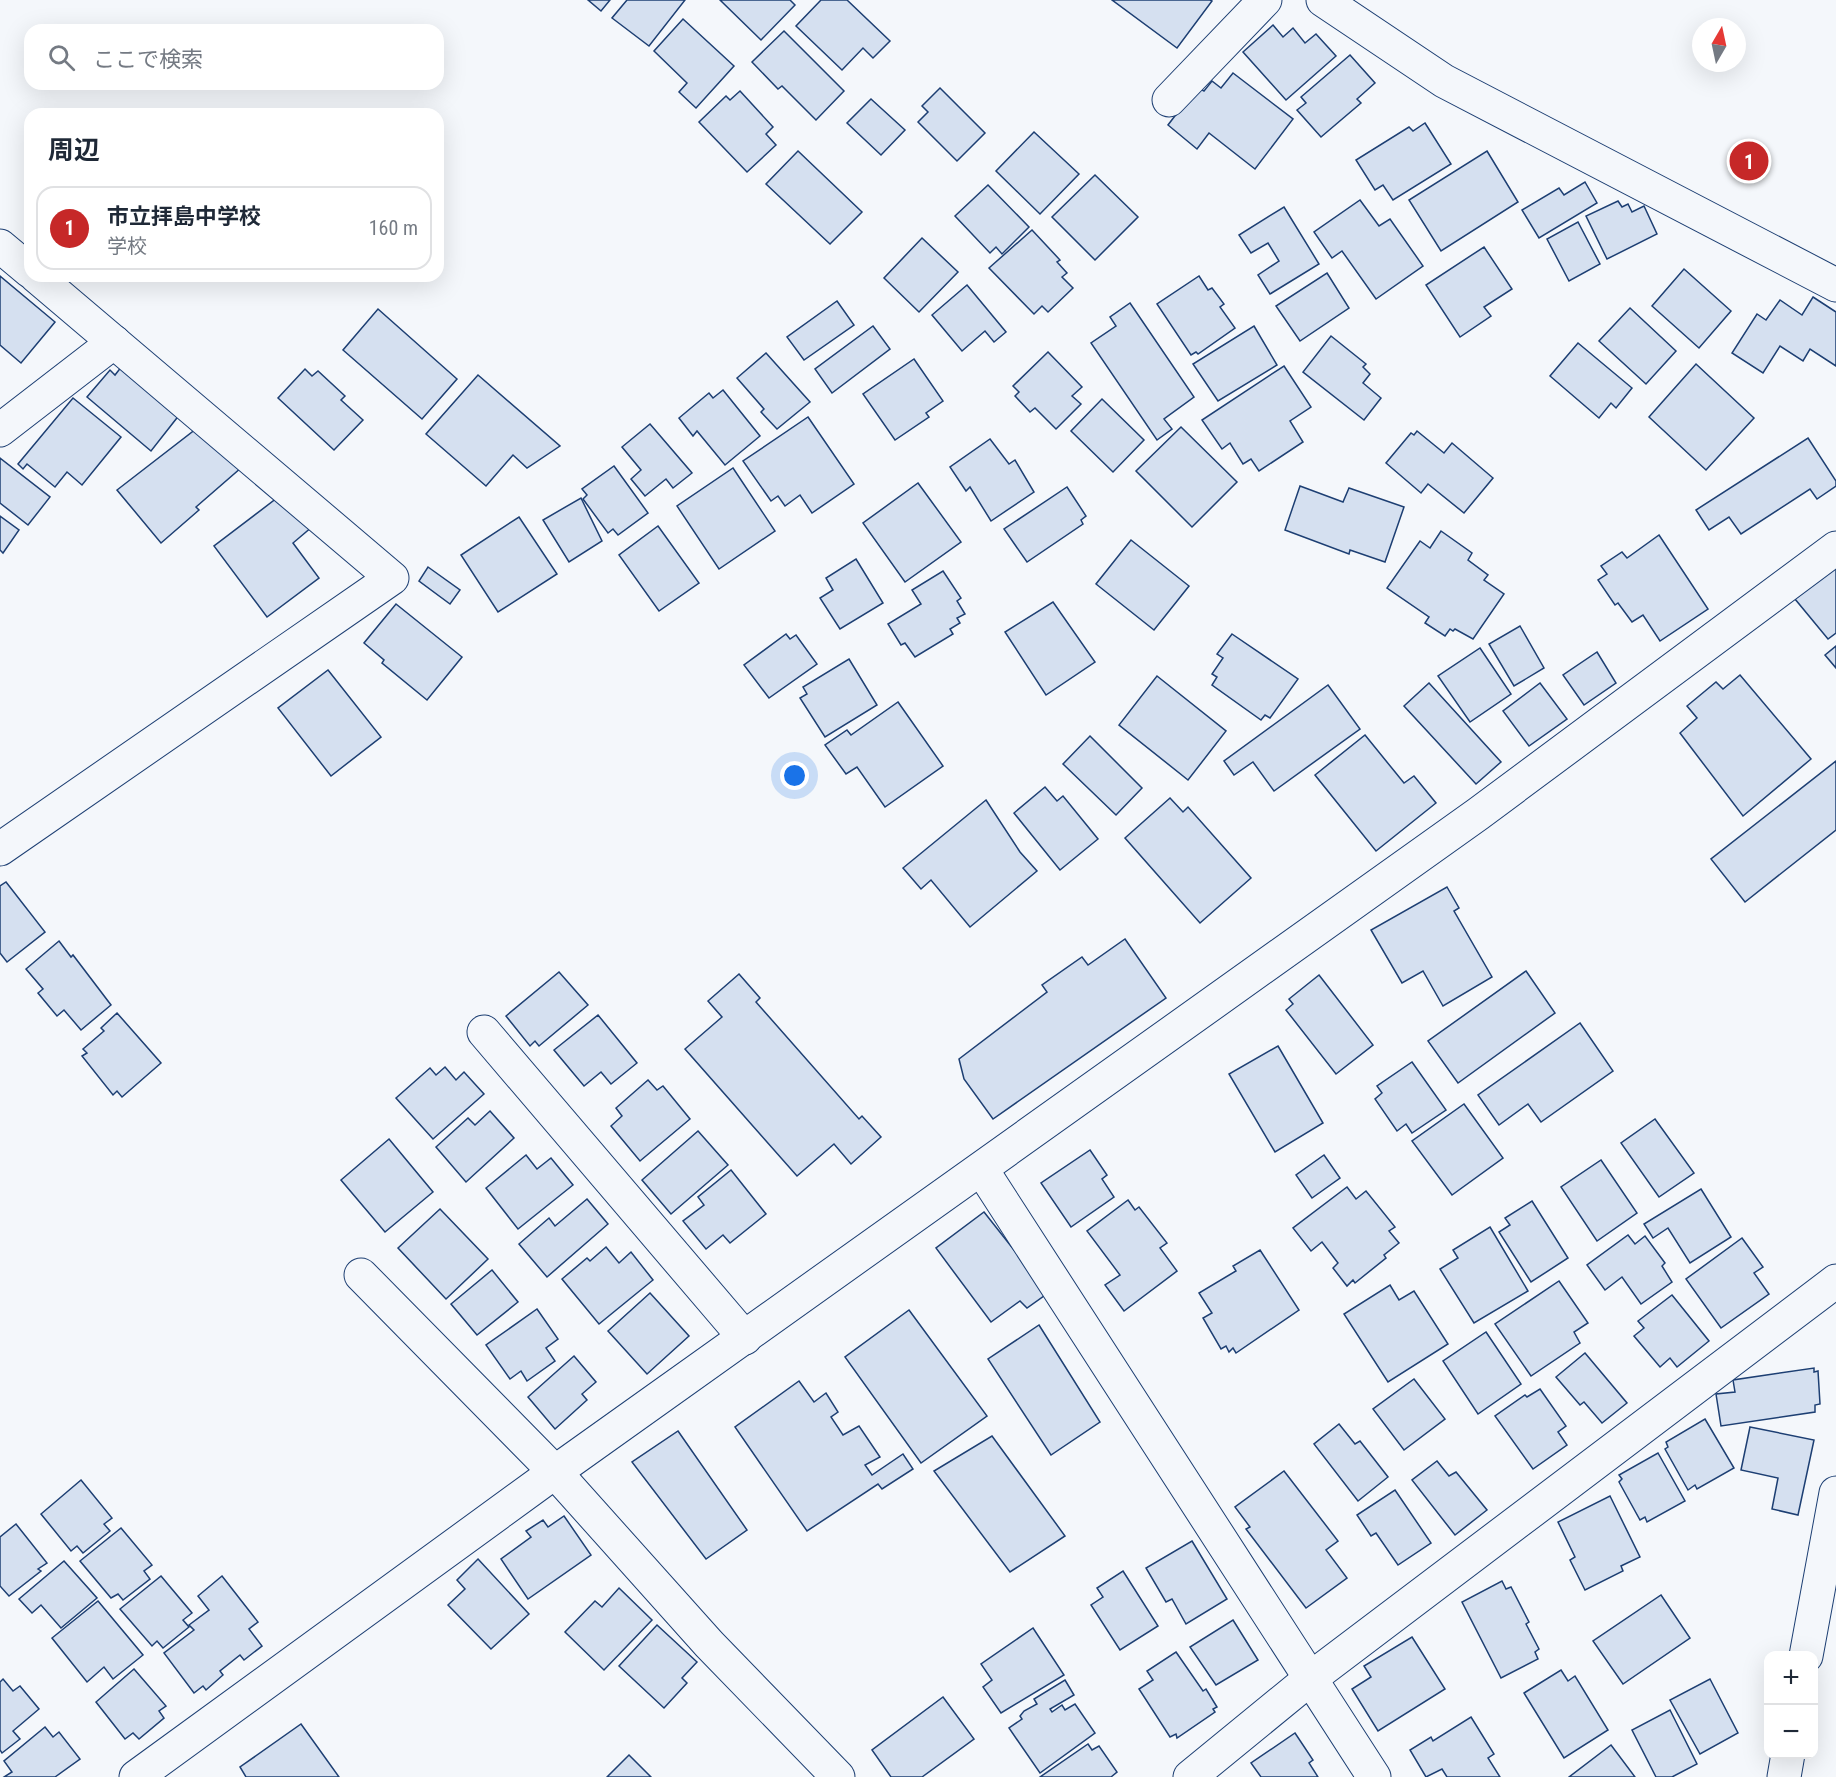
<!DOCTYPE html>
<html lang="ja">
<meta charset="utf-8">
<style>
:root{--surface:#fff;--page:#f6f6f7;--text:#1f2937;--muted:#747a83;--line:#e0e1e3;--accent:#c62828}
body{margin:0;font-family:"Roboto Condensed","Noto Sans JP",sans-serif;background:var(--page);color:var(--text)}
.controls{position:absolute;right:18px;bottom:18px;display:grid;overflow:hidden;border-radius:12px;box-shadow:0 6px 24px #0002}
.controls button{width:54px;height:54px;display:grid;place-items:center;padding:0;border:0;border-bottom:2px solid var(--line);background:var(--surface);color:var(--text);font:30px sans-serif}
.compass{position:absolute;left:1692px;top:18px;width:54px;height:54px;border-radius:50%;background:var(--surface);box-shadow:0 6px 24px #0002;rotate:9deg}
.you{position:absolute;left:795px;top:776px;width:21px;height:21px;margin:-15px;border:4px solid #fff;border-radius:50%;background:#1a73e8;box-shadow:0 0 0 9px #1a73e833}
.badge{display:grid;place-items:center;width:39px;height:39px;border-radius:50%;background:var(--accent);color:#fff;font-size:20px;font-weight:700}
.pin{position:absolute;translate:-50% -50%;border:3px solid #fff;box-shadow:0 2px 6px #0006}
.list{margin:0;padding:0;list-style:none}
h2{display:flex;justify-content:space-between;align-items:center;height:78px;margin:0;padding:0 24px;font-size:26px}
h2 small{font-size:20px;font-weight:400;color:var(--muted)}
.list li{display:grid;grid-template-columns:39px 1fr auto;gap:18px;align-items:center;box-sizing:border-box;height:84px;margin:0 12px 12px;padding:0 12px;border:2px solid var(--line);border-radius:18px}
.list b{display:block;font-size:22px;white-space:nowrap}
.list p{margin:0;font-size:20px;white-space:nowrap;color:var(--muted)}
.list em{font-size:20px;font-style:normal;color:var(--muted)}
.icon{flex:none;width:33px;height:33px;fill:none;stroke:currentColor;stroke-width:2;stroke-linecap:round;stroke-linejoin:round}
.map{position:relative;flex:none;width:1836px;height:1777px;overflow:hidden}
.search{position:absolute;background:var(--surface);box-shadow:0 6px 24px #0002;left:24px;top:24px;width:420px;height:66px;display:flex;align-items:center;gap:15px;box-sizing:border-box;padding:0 21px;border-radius:18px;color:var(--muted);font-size:22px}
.panel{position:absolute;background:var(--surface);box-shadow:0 6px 24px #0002;left:24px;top:108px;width:420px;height:174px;border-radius:18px}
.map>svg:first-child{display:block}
.building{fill:#d5e0f0;stroke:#1d3f73;stroke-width:1.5}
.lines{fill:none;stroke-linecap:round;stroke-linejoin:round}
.minor-casing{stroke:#1d3f73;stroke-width:35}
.minor{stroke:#f4f7fb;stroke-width:33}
</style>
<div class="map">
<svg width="1836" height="1777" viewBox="0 0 1836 1777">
<rect width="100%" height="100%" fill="#f4f7fb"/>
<g class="building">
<polygon points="588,0 610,0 601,11"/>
<polygon points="627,0 685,0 649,46 612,18"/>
<polygon points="720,0 790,0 795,5 761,40"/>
<polygon points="821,0 847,0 890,41 873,58 863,48 842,70 796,26"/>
<polygon points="1112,0 1210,0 1212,1 1177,48"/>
<polygon points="683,19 734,66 696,108 679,92 687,83 654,51"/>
<polygon points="1273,25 1283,37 1293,28 1305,43 1316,34 1336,56 1286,100 1243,52"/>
<polygon points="784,31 844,91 816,120 782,86 778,89 752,62"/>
<polygon points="1350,55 1375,83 1357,99 1361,103 1321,137 1297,110 1306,103 1301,97"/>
<polygon points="1233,73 1293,119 1255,169 1209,133 1197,149 1168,125 1197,87 1204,91 1212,81 1221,88"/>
<polygon points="940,88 985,133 957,161 918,122 928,112 922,106"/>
<polygon points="740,91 773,127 766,134 776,145 747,172 699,122 726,96 730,100"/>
<polygon points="871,99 905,130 881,155 847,123"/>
<polygon points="1425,123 1451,164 1393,200 1383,185 1375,190 1356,160 1409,127 1413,131"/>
<polygon points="1034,132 1079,174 1040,214 996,171"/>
<polygon points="798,151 862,212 830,244 766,184"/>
<polygon points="1487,151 1518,202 1441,251 1409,200"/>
<polygon points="1095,175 1138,217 1095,260 1052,217"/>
<polygon points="1585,182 1597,203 1539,238 1522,210 1559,188 1564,195"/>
<polygon points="988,185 1029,227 1002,254 996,247 990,253 955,216"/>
<polygon points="1360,200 1379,226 1390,219 1423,266 1376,299 1342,251 1332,258 1314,232"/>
<polygon points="1618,201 1622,207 1628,204 1632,212 1644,206 1657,234 1607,259 1586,216"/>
<polygon points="1284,207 1319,264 1270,294 1258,275 1279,261 1268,243 1251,253 1239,235"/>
<polygon points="1578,222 1600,264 1569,281 1547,239"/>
<polygon points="1032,230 1060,260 1057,262 1067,273 1062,277 1073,288 1048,312 1042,306 1034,314 989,268"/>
<polygon points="922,238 958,272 919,312 884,278"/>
<polygon points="1484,247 1512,289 1484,307 1491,316 1460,337 1426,285"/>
<polygon points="1684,269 1731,311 1699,348 1652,306"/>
<polygon points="1327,273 1349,308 1300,341 1276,306"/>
<polygon points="0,276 55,322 21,363 0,345"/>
<polygon points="1199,276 1208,290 1212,288 1224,304 1220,307 1235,328 1198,354 1196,352 1191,355 1157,304"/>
<polygon points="967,285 1006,332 994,342 985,331 962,351 932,315"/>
<polygon points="1813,297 1836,312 1836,366 1810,349 1803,361 1780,346 1763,373 1732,353 1757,314 1766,320 1780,300 1802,315"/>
<polygon points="837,301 854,325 804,360 787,337"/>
<polygon points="1130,303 1194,397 1164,419 1172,429 1157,440 1091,343 1116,326 1110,317"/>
<polygon points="1630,308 1676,351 1646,384 1599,341"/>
<polygon points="378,309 457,379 422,419 343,350"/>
<polygon points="873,326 890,349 832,393 815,369"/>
<polygon points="1254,326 1277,365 1218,401 1193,364"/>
<polygon points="1331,336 1366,364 1363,367 1370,374 1363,383 1381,398 1364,420 1303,372"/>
<polygon points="1578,343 1632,388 1616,408 1611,403 1599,418 1550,376"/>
<polygon points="1048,352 1082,387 1072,396 1081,404 1056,429 1035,408 1030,412 1015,396 1019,392 1013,386"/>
<polygon points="766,353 810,402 777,429 761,412 764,409 737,378"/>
<polygon points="914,359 943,401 926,413 929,417 895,440 863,394"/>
<polygon points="1696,364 1754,418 1706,470 1649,417"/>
<polygon points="122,366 180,414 151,451 87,397 110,370 115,375"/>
<polygon points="1284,366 1311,407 1290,421 1303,442 1259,471 1251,459 1243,464 1230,443 1222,449 1202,420"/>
<polygon points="305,369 312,376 318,371 345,396 341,400 363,420 334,450 278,398"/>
<polygon points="478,375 560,446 527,468 513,455 486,486 426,434"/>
<polygon points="723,390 760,436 725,465 697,431 693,436 679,418 709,393 713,398"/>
<polygon points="73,398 121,437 82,485 67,472 55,487 27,464 23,469 18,464"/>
<polygon points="1102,399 1144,440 1113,472 1071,431"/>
<polygon points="808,417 854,484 812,513 800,495 785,506 778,496 771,501 743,461"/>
<polygon points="650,424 692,473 673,488 666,479 645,496 631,479 641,470 622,447"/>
<polygon points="1181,427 1237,482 1192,527 1136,471"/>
<polygon points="196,429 242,467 196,507 199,510 161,543 117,490"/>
<polygon points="1417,431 1444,453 1452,443 1493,478 1464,513 1428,484 1421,493 1386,463 1411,433 1414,435"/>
<polygon points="1808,438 1836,481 1836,486 1817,499 1810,489 1741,534 1729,517 1709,530 1696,510"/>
<polygon points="990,439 1009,464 1015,460 1034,492 991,521 970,487 966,491 950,467"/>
<polygon points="0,458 50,497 28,525 0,503"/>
<polygon points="614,466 648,513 618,535 613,529 608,533 583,499 587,495 582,489"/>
<polygon points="733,468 775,531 719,569 677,506"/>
<polygon points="918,483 961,542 905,582 863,523"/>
<polygon points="1300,486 1343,502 1349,488 1404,507 1385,562 1350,550 1349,554 1285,530"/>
<polygon points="1067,487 1086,516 1081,520 1083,524 1027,562 1004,529"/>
<polygon points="277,498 313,526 293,543 319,578 267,617 214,546"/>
<polygon points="581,498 602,541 569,562 543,520"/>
<polygon points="0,516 19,530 3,553 0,550"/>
<polygon points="519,517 557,574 498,612 461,555"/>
<polygon points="658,526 699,583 659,611 619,555"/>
<polygon points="1441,531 1472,553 1468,560 1488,575 1484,580 1504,594 1473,639 1455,629 1453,631 1450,629 1445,636 1425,623 1429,617 1387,588 1420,541 1430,548"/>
<polygon points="1659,535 1708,609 1660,641 1643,615 1632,622 1618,603 1615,605 1598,580 1607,574 1601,566 1622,552 1627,558"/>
<polygon points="1131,540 1189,586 1154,630 1096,584"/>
<polygon points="856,559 883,603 840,629 820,598 833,590 826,578"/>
<polygon points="1836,566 1836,633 1828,639 1795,599"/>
<polygon points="428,567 460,590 450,604 419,581"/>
<polygon points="943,571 961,598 957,601 965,614 957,618 960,623 950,629 953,634 915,657 905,643 901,645 888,624 921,604 912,590"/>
<polygon points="1053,602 1095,662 1046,695 1005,632"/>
<polygon points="396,604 462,657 427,700 382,663 384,660 364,643"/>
<polygon points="1520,626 1544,668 1514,686 1489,644"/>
<polygon points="786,634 790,639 796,635 817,664 769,698 744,665"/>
<polygon points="1232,634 1298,679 1270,718 1265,715 1261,720 1212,685 1217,677 1212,674 1223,658 1217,654"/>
<polygon points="1836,646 1836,668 1825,655"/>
<polygon points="1480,648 1511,694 1470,722 1438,676"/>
<polygon points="1597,652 1616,683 1584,705 1563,675"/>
<polygon points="849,659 877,705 825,737 800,698 807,694 803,687"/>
<polygon points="328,670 381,737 331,776 278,708"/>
<polygon points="1740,675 1811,759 1743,816 1680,733 1697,718 1687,706 1716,682 1723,689"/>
<polygon points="1157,676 1226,731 1188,780 1119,725"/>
<polygon points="1429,683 1501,762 1476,784 1404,706"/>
<polygon points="1540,683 1567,719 1529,746 1503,711"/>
<polygon points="1328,685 1360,729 1274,791 1253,762 1234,775 1224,761"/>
<polygon points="898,702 943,766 885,807 857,767 846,774 825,745 847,730 851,735"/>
<polygon points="1365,735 1404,783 1414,776 1436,803 1376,851 1315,775"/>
<polygon points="1090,736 1142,788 1116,815 1063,764"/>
<polygon points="1836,761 1836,830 1745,902 1711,859"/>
<polygon points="1045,787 1057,801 1063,796 1098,839 1060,870 1014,813"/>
<polygon points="1170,798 1183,812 1188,807 1251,878 1200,923 1125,838"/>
<polygon points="986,800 1020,852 1037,871 970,927 931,880 921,889 903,868"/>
<polygon points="6,882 45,932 7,962 0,953 0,886"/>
<polygon points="1447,887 1459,908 1454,911 1492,977 1443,1006 1423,971 1402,983 1371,930"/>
<polygon points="1125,939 1166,998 993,1119 964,1079 959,1059 1047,992 1042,985 1082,957 1088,965"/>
<polygon points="59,941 71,957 73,955 111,1005 81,1030 64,1010 57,1016 38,993 43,989 26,969"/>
<polygon points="1526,971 1555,1013 1458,1083 1428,1041"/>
<polygon points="559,972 588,1005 539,1046 535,1041 530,1046 506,1016"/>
<polygon points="739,974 760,998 756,1002 859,1119 862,1116 881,1137 851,1164 834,1144 797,1176 685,1049 722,1017 708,1001"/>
<polygon points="1319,975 1373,1045 1336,1074 1286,1010 1293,1004 1289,999"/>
<polygon points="117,1013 161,1063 122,1097 117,1091 113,1095 82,1056 87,1053 83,1049 104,1031 101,1028"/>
<polygon points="598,1015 637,1063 611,1084 601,1072 584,1086 554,1050"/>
<polygon points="1580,1023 1613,1071 1541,1122 1528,1104 1499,1125 1478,1095"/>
<polygon points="1278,1046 1323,1123 1275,1152 1229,1074"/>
<polygon points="1412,1062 1446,1110 1412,1133 1406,1124 1397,1131 1375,1099 1382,1093 1377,1086"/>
<polygon points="445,1067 456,1080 464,1072 484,1094 433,1139 396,1098 430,1068 436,1075"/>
<polygon points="648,1080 657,1090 663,1086 690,1119 640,1161 611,1126 622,1116 616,1108"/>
<polygon points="1464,1104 1503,1158 1452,1195 1412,1141"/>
<polygon points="490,1111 514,1138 466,1182 436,1147 468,1118 475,1125"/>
<polygon points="1655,1119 1694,1173 1659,1197 1621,1143"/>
<polygon points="698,1131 728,1165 671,1214 642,1180"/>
<polygon points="389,1139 433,1192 385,1232 341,1180"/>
<polygon points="1090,1150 1107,1175 1102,1179 1114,1197 1071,1227 1041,1183"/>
<polygon points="526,1155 537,1169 551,1158 573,1185 518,1229 486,1188"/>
<polygon points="1324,1155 1340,1178 1312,1198 1296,1175"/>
<polygon points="1601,1160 1637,1213 1597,1241 1561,1187"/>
<polygon points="731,1170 766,1214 730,1243 723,1235 706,1249 683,1221 704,1205 698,1197"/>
<polygon points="1347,1187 1356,1199 1366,1191 1395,1227 1389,1231 1399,1243 1384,1255 1386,1258 1355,1283 1353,1280 1347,1286 1333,1268 1338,1263 1322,1242 1311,1251 1293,1228"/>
<polygon points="1701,1189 1731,1237 1690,1263 1668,1228 1653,1238 1644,1224"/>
<polygon points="587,1199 608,1224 547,1277 519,1244 549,1218 555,1226"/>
<polygon points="1128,1200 1135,1210 1139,1207 1167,1243 1160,1248 1177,1271 1124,1311 1105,1285 1120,1275 1087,1231"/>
<polygon points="1532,1201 1568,1258 1531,1282 1499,1232 1510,1225 1505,1218"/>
<polygon points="440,1209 488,1259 446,1299 398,1248"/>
<polygon points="984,1212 1048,1293 1027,1308 1020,1301 991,1322 936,1248"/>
<polygon points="1490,1227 1528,1291 1474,1323 1440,1269 1458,1258 1453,1250"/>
<polygon points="1628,1235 1635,1244 1645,1236 1665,1263 1662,1266 1672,1282 1641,1304 1622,1277 1605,1290 1587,1265"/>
<polygon points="1742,1238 1763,1267 1754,1273 1769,1294 1721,1328 1686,1279"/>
<polygon points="606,1247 619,1263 631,1252 653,1280 599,1324 562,1279 587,1258 590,1261"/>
<polygon points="1260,1250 1299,1310 1236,1353 1233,1348 1229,1352 1226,1346 1221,1349 1203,1318 1212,1313 1199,1293 1236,1271 1233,1266"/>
<polygon points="492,1270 518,1302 477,1335 451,1304"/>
<polygon points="1559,1281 1588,1323 1574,1332 1580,1343 1531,1376 1495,1324"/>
<polygon points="1390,1285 1399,1300 1414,1291 1448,1344 1388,1382 1344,1314"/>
<polygon points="650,1293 689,1336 647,1374 608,1331"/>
<polygon points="1672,1295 1709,1341 1677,1367 1670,1358 1660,1367 1634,1336 1644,1328 1638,1321"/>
<polygon points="537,1309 558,1339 546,1348 555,1361 527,1381 521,1371 510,1379 486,1345"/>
<polygon points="909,1310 987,1416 921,1463 845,1357"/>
<polygon points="1039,1325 1100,1422 1051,1455 988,1359"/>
<polygon points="1486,1332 1521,1384 1478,1414 1443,1361"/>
<polygon points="1585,1353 1627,1403 1602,1423 1584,1402 1580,1405 1556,1377"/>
<polygon points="574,1356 596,1382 582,1394 587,1400 555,1429 528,1397"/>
<polygon points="1814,1368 1814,1372 1818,1371 1820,1404 1815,1405 1815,1412 1721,1426 1716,1394 1735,1392 1733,1380"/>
<polygon points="1414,1379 1445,1419 1404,1450 1373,1409"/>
<polygon points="799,1381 814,1402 826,1393 838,1412 831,1417 843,1435 859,1426 880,1457 865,1465 872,1475 903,1454 913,1469 882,1489 878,1484 807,1531 735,1427"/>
<polygon points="1540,1389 1566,1426 1558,1432 1567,1445 1533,1469 1495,1416 1525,1395 1527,1397"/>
<polygon points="1705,1419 1734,1468 1697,1489 1695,1485 1688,1490 1665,1449 1668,1447 1666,1442"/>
<polygon points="1339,1424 1355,1444 1360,1441 1388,1477 1358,1501 1314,1444"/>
<polygon points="1750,1427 1814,1440 1798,1515 1772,1509 1778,1478 1741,1470"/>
<polygon points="678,1431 747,1530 706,1559 632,1462"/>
<polygon points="992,1436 1065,1536 1010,1572 934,1471"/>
<polygon points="1658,1453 1685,1501 1647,1522 1645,1517 1640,1520 1619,1482 1622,1479 1619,1475"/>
<polygon points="1437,1461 1449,1476 1456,1472 1487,1510 1455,1535 1412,1480"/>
<polygon points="1284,1471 1338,1541 1326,1550 1347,1578 1306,1608 1246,1529 1250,1527 1235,1507"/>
<polygon points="81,1480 112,1518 104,1524 110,1531 83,1553 77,1546 71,1551 41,1514"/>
<polygon points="1395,1490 1431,1543 1398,1565 1376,1533 1371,1536 1357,1515"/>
<polygon points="1610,1496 1640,1557 1621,1566 1623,1571 1585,1590 1570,1560 1575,1557 1558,1522"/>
<polygon points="564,1516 591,1555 528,1599 501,1559 531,1537 526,1531 543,1520 548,1527"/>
<polygon points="16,1524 47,1563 38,1569 41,1571 9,1596 0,1586 0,1537"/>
<polygon points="121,1528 152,1565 144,1571 150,1579 123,1600 118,1594 111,1598 80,1561"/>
<polygon points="1192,1541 1227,1599 1186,1624 1172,1599 1166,1602 1146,1568"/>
<polygon points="478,1559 529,1614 491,1649 448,1605 465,1589 457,1580"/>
<polygon points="64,1561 97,1598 61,1628 41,1605 32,1613 19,1599"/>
<polygon points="1123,1571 1158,1626 1120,1650 1091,1605 1103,1597 1097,1588"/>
<polygon points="161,1576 192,1613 183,1620 189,1627 163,1648 157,1641 152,1646 120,1609"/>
<polygon points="222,1576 258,1622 249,1629 262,1646 244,1660 240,1655 220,1671 223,1675 206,1690 203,1686 194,1693 164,1653 194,1630 189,1625 209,1610 198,1596"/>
<polygon points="1502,1581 1506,1589 1511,1587 1529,1622 1526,1624 1539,1649 1535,1652 1538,1659 1501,1678 1462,1602"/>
<polygon points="619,1588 652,1620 604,1670 565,1632 595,1601 602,1607"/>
<polygon points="1661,1595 1690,1638 1623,1684 1593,1641"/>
<polygon points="98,1601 143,1655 113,1679 104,1667 87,1682 52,1638"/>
<polygon points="1233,1620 1258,1660 1216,1685 1190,1647"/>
<polygon points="657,1625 697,1662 682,1678 687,1683 664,1708 619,1666"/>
<polygon points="1033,1628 1064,1675 1001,1713 983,1687 992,1680 981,1664"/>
<polygon points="1412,1637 1445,1689 1378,1731 1352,1689 1371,1677 1364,1666"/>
<polygon points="1176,1652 1203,1691 1206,1689 1217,1707 1213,1709 1215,1712 1177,1738 1176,1734 1170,1737 1139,1689 1153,1680 1147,1671"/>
<polygon points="134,1669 166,1706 159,1711 164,1718 139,1739 133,1733 125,1739 96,1702"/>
<polygon points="1561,1670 1568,1681 1575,1676 1608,1730 1564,1758 1524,1693"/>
<polygon points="3,1679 13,1691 20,1686 39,1709 13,1731 20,1739 2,1753 0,1750 0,1682"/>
<polygon points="1710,1679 1738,1733 1700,1754 1670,1700"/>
<polygon points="1065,1680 1074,1695 1050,1709 1052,1712 1062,1705 1065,1710 1075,1704 1095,1733 1040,1773 1009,1728 1022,1719 1020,1716 1024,1711 1037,1704 1034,1699"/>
<polygon points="943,1697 974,1739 922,1777 891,1777 872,1750"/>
<polygon points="1670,1710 1697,1764 1672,1777 1656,1777 1632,1730"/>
<polygon points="1471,1717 1494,1754 1488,1758 1500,1777 1447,1777 1442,1769 1426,1777 1410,1750 1431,1737 1433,1741"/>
<polygon points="301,1724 339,1777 246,1777 240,1767"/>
<polygon points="45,1727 53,1737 59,1732 80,1759 55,1777 4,1777 12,1772 4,1761"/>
<polygon points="1295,1733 1313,1760 1309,1763 1318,1777 1261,1777 1251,1763"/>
<polygon points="1088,1744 1092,1750 1099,1746 1117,1772 1111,1777 1040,1777"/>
<polygon points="1611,1745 1635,1777 1569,1777"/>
<polygon points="629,1755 651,1777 607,1777"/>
</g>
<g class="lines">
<defs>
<g id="minor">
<polyline points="1323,0 1444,81 1836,285"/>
<polyline points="1169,100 1265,0"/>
<polyline points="0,246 30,271"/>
<polyline points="0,430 114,342"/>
<polyline points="0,849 392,578 36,276"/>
<polyline points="484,1032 745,1338"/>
<polyline points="982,1170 1374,1777"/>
<polyline points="361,1275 555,1472 709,1644 838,1777"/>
<polyline points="1806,1656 1836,1493"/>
<polyline points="136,1777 555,1472 1478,814 1836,548"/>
<polyline points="1190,1777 1311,1678 1836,1281"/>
<polyline points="1784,1777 1788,1754"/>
</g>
</defs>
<use href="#minor" class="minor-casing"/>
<use href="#minor" class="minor"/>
</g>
</svg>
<div class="controls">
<button>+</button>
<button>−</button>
</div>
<svg class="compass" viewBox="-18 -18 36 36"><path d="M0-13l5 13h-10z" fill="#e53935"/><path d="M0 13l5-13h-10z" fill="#747a83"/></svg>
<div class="you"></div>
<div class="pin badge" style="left:1749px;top:161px">1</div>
<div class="search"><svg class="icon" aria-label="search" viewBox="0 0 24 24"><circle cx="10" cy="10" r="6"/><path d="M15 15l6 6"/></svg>ここで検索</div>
<section class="panel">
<h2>周辺<small></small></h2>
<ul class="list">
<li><span class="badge">1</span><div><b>市立拝島中学校</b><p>学校</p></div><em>160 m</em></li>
</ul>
</section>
</div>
